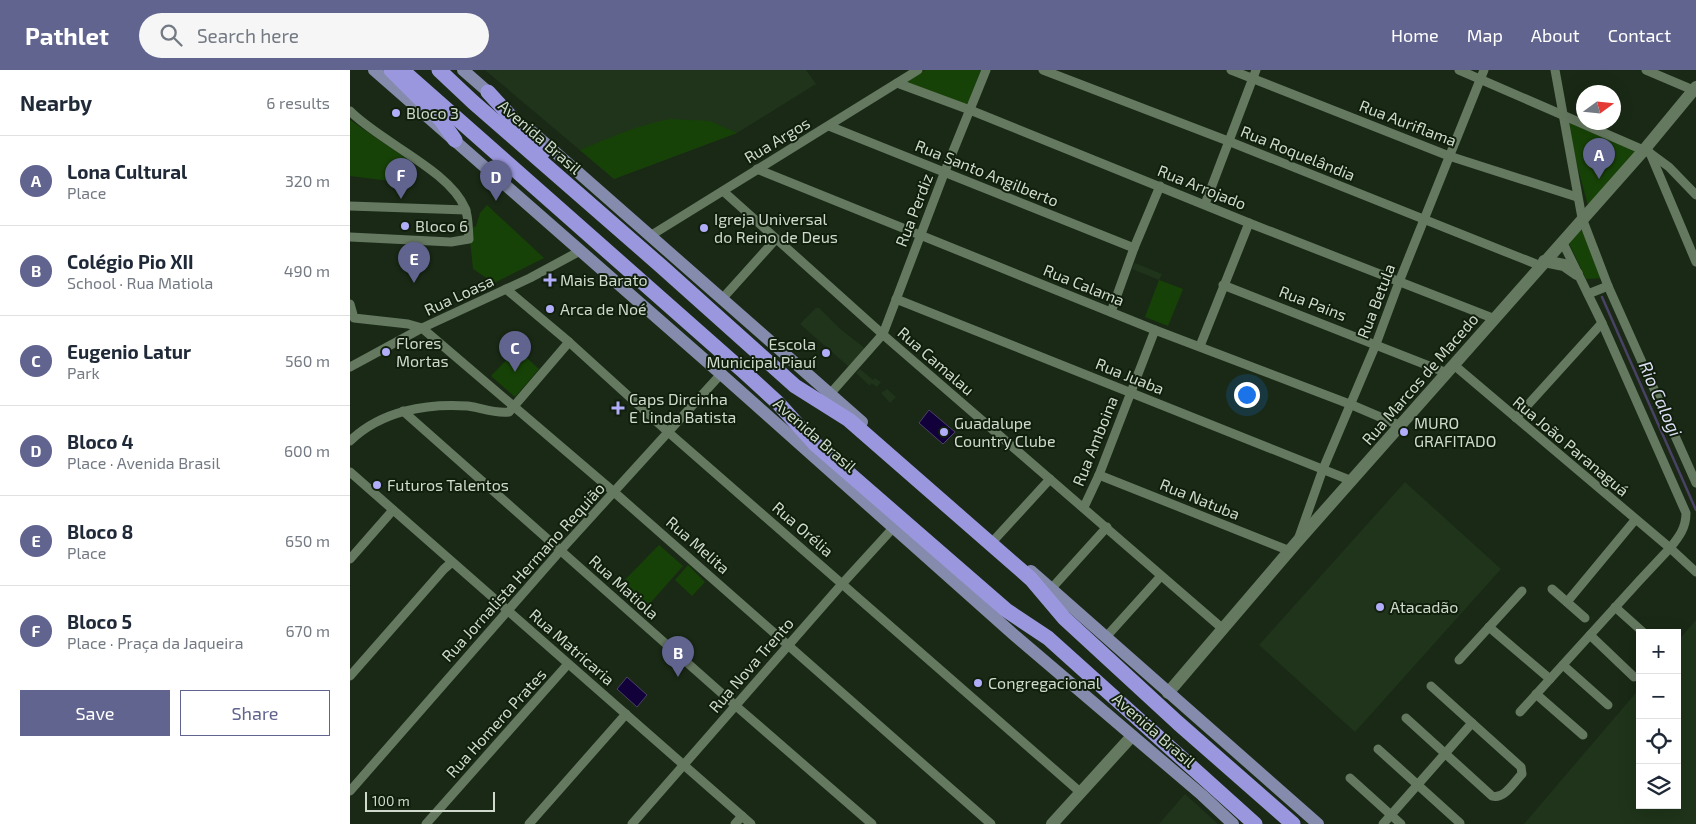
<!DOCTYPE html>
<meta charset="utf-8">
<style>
:root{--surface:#fff;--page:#f6f6f7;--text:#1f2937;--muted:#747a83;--line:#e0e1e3;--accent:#61648e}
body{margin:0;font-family:"Exo 2",sans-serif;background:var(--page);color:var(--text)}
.controls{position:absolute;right:15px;bottom:15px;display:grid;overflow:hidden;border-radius:0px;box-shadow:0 5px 20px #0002}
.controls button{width:45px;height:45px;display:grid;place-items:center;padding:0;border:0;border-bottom:1px solid var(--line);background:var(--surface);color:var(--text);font:25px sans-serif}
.compass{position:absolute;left:1226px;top:15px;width:45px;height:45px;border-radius:50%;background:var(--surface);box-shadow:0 5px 20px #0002;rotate:75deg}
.scale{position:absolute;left:15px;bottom:12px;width:130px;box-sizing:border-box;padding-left:5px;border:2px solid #cfdacd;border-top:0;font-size:14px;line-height:18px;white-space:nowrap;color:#cfdacd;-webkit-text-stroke:4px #101f0c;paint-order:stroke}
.you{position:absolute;left:896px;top:324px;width:18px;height:18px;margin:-12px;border:4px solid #fff;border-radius:50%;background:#1a73e8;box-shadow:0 0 0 8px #1a73e833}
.badge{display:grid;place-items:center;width:32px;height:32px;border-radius:50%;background:var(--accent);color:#fff;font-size:16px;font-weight:700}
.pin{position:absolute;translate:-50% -41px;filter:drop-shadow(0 1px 2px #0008)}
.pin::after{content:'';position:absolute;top:26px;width:18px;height:15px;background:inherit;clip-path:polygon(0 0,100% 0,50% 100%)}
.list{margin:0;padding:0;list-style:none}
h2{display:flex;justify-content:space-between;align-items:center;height:65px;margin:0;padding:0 20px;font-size:21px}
h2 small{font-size:16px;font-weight:400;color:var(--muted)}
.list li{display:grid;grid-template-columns:32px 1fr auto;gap:15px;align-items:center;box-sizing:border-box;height:90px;padding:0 20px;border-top:1px solid var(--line)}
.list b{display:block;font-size:19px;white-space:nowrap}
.list p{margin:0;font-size:16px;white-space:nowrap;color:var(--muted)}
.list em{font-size:16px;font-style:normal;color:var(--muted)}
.actions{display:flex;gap:10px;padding:15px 20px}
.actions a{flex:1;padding:11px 0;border:1px solid var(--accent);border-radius:0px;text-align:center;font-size:18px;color:var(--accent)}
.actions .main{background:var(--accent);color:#fff}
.icon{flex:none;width:28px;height:28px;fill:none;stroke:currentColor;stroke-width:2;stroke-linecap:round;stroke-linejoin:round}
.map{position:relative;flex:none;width:1346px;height:754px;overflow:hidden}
header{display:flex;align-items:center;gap:30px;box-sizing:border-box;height:70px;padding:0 25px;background:var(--accent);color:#fff}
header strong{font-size:24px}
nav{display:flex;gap:28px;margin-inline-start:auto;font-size:18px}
.search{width:350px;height:45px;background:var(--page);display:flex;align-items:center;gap:12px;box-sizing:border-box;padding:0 18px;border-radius:28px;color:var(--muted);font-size:19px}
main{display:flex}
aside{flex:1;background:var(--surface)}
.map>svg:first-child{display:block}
.built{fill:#1f341a}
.green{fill:#174207}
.water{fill:#12003a;stroke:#4b4166}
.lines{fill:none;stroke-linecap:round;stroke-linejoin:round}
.stream{stroke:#4b4166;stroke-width:2.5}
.minor{stroke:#657860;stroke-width:9}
.secondary{stroke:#657860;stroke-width:12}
.primary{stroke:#858bac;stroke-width:12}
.motorway{stroke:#9b97de;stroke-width:15}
.poi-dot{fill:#b2adf9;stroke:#101f0c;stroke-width:2}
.labels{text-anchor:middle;stroke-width:4;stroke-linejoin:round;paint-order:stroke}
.poi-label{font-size:16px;fill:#cfdacd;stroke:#101f0c;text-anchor:start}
.street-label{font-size:16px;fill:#cfdacd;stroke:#101f0c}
.water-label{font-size:18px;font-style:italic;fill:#dedef5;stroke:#101f0c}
</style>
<header>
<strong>Pathlet</strong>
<div class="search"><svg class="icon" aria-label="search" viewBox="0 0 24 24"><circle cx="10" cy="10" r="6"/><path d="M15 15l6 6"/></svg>Search here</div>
<nav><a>Home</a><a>Map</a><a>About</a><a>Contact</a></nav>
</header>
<main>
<aside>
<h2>Nearby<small>6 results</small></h2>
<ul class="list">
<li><span class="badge">A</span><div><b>Lona Cultural</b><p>Place</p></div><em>320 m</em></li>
<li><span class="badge">B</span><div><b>Colégio Pio XII</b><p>School · Rua Matiola</p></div><em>490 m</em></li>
<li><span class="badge">C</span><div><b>Eugenio Latur</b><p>Park</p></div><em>560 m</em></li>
<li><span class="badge">D</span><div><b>Bloco 4</b><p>Place · Avenida Brasil</p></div><em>600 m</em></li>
<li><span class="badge">E</span><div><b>Bloco 8</b><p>Place</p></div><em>650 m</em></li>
<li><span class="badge">F</span><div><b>Bloco 5</b><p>Place · Praça da Jaqueira</p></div><em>670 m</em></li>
</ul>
<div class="actions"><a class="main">Save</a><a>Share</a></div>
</aside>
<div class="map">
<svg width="1346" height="754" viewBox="0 0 1346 754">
<rect width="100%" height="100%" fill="#192915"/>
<g class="built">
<polygon points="135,0 456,0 466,14 387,63 264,109"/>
<polygon points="785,193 812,204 809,210 782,199"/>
<polygon points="466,238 469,238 489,258 517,280 498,296 450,254"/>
<polygon points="510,299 523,310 525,308 531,312 527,317 521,313 520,316 506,303"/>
<polygon points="537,319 546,327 540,333 531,323"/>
<polygon points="1055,412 1151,499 1005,662 909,575"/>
<polygon points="1346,550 1346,754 1174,754 1290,618 1290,735 1327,735 1327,572"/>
<polygon points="835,724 868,754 809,754"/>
</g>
<g class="green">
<polygon points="575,0 631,0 617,35 551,14"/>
<polygon points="1214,46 1292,80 1239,139"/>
<path d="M320,49l40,2 27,12 -123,46 -34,-29c29,-12 58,-25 90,-31z"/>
<polygon points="0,50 57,89 48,112 0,106"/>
<polygon points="137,135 194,188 144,213 123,199 119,160 126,156 130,143"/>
<polygon points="1232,160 1254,208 1236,209 1217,169"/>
<polygon points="809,210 833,219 818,256 795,247"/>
<polygon points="167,279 189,299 165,327 141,306"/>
<polygon points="309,475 333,496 293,541 266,519"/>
<polygon points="338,495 355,512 342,526 325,510"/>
</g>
<g class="water">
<polygon points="579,340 605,362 593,374 569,353"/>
<polygon points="277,607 297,625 287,637 267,619"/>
</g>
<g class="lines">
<polyline class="stream" points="1252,227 1346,440"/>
<g class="minor">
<polyline points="693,0 878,71 1191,196"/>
<polyline points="881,0 1099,86 1227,127"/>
<polyline points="1109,0 1300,83 1319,97 1346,125"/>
<polyline points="1205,0 1232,148 1258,216 1346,413"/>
<polyline points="1296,0 1343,20"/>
<polyline points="547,13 620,40 899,153 1145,249"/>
<path d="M0,41c30,31 99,59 115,97 4,10 3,20 4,31l-18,3 -101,-5"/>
<polyline points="479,56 784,178"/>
<polyline points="1300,83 1346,192"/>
<polyline points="407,99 805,260 1002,335 1051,356"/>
<polyline points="373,121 538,269 873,559"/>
<polyline points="855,134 906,0"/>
<polyline points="0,136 116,140"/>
<polyline points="300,166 568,0"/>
<path d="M1212,171l40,82 84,190c0,15 -7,24 -16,35l26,24"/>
<polyline points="873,215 1097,303"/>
<polyline points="156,219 219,272 317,361 730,722"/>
<polyline points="1238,224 1258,216"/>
<polyline points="372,229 426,169"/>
<polyline points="546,229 1002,411"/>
<polyline points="0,234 4,248 58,254 72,258 264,422 641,754"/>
<polyline points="761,242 784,178 810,116"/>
<polyline points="850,276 899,153"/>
<polyline points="1104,295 1320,478 1290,510 1170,642"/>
<polyline points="0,297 72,258 180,208 230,181"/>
<polyline points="480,324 533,264 595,101 636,0"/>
<polyline points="53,341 386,636 522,754"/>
<polyline points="1166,348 1252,253"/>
<path d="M0,371c31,-30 76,-38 118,-35 14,2 27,8 41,6l60,-70"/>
<polyline points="0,402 401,754"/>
<polyline points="749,405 940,481"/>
<polyline points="734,437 749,405 805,260"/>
<polyline points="949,467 973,399 1026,274 1049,212 1134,0"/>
<polyline points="645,469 700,409"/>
<polyline points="0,489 43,440"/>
<polyline points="701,519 757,457"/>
<polyline points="1202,519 1235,548"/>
<polyline points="1217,532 1285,450"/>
<polyline points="1265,537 1294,563"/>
<polyline points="1139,557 1200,609"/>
<polyline points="1240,565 1284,607"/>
<polyline points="756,567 811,506"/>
<polyline points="1109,590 1172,521"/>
<polyline points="1213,595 1258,635"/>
<polyline points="0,606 94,499 102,492"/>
<polyline points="1186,624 1233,665"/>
<path d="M1056,648l86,78c12,4 22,-14 30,-22l-1,-7 -90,-81"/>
<polyline points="1028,679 1110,753"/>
<polyline points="1000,708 1051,754"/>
<polyline points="0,721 210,481 371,304"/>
<polyline points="76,754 218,594"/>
<polyline points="179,754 276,644"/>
<polyline points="282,754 492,514 544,457"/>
<polyline points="385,754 392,746"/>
<polyline points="1033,754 1122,653"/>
</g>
<g class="secondary">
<polyline points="1194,191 1214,195 1227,204"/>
<polyline points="818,623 947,472 1294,80 1346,17"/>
<polyline points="702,754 782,666"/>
</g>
<g class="primary">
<polyline points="24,0 371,304 663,564 852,725 883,754"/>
<polyline points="113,0 145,28"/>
<polyline points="180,60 512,352"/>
<polyline points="681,501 968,754"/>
</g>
<g class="motorway">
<polyline points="41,0 91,50 105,70"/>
<polyline points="52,0 393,301 428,333 465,374 656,540 698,568 905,754"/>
<polyline points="89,0 123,32 311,196 445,316 499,350 681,509 714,548 828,653 943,754"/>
<polyline points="138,22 193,82"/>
</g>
</g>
<g class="poi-dot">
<circle cx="46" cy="43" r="5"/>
<circle cx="55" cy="156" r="5"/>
<circle cx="354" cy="158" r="5"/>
<path d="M197.5 202.5h5v5h5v5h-5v5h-5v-5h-5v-5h5z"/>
<circle cx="200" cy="239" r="5"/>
<circle cx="36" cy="282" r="5"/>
<circle cx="476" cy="283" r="5"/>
<path d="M265.5 330.5h5v5h5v5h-5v5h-5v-5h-5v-5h5z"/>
<circle cx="594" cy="362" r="5"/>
<circle cx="1054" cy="362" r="5"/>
<circle cx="27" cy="415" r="5"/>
<circle cx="1030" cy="537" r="5"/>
<circle cx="628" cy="613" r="5"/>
</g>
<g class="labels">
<g class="poi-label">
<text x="56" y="49">Bloco 3</text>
<text x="364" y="155">Igreja Universal<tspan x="364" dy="18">do Reino de Deus</tspan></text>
<text x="65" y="162">Bloco 6</text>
<text x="210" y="216">Mais Barato</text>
<text x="210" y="245">Arca de Noé</text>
<text x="46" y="279">Flores<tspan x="46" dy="18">Mortas</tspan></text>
<text x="466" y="280" text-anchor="end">Escola<tspan x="466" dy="18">Municipal Piauí</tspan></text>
<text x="279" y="335">Caps Dircinha<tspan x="279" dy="18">E Linda Batista</tspan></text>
<text x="604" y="359">Guadalupe<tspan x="604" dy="18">Country Clube</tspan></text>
<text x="1064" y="359">MURO<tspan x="1064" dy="18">GRAFITADO</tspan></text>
<text x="37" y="421">Futuros Talentos</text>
<text x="1040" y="543">Atacadão</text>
<text x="638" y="619">Congregacional</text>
</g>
<g class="street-label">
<text transform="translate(1058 53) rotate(21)" y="6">Rua Auriflama</text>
<text transform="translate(190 67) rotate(41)" y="6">Avenida Brasil</text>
<text transform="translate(427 70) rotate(-31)" y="6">Rua Argos</text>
<text transform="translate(948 83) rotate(22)" y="6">Rua Roquelândia</text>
<text transform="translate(637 103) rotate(22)" y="6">Rua Santo Angilberto</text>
<text transform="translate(852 117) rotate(22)" y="6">Rua Arrojado</text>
<text transform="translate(564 140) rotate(-69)" y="6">Rua Perdiz</text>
<text transform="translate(734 215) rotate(22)" y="6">Rua Calama</text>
<text transform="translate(109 225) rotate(-25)" y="6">Rua Loasa</text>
<text transform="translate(1026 231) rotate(-69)" y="6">Rua Betula</text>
<text transform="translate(963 233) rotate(21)" y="6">Rua Pains</text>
<text transform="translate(586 291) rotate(41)" y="6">Rua Camalau</text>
<text transform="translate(780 306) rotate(22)" y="6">Rua Juaba</text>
<text transform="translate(1070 309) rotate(-49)" y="6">Rua Marcos de Macedo</text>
<text transform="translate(465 365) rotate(41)" y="6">Avenida Brasil</text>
<text transform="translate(745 371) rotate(-68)" y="6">Rua Amboina</text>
<text transform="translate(1221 376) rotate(40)" y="6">Rua João Paranaguá</text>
<text transform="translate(850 429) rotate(22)" y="6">Rua Natuba</text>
<text transform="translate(453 459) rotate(41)" y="6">Rua Orélia</text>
<text transform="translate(348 475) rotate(41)" y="6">Rua Melita</text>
<text transform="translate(173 502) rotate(-48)" y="6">Rua Jornalista Hermano Requião</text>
<text transform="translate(274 517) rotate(42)" y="6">Rua Matiola</text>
<text transform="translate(222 577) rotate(41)" y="6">Rua Matricaria</text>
<text transform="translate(401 595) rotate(-49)" y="6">Rua Nova Trento</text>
<text transform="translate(146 653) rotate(-48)" y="6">Rua Homero Prates</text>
<text transform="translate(804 660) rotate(41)" y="6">Avenida Brasil</text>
</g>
<g class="water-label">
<text transform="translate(1310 329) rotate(66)" y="6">Rio Calogi</text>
</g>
</g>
</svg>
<div class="controls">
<button>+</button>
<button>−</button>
<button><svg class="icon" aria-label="locate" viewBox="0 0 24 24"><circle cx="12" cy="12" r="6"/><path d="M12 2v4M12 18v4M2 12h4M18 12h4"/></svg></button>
<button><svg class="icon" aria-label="layers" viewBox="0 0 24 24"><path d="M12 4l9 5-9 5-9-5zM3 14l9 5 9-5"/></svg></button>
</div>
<svg class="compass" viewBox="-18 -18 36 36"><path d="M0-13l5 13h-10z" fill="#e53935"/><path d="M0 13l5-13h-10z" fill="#747a83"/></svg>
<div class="scale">100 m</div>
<div class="you"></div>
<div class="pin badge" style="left:1249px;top:109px">A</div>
<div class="pin badge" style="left:328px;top:607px">B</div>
<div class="pin badge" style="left:165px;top:302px">C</div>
<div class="pin badge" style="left:146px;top:131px">D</div>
<div class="pin badge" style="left:64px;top:213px">E</div>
<div class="pin badge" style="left:51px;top:129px">F</div>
</div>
</main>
